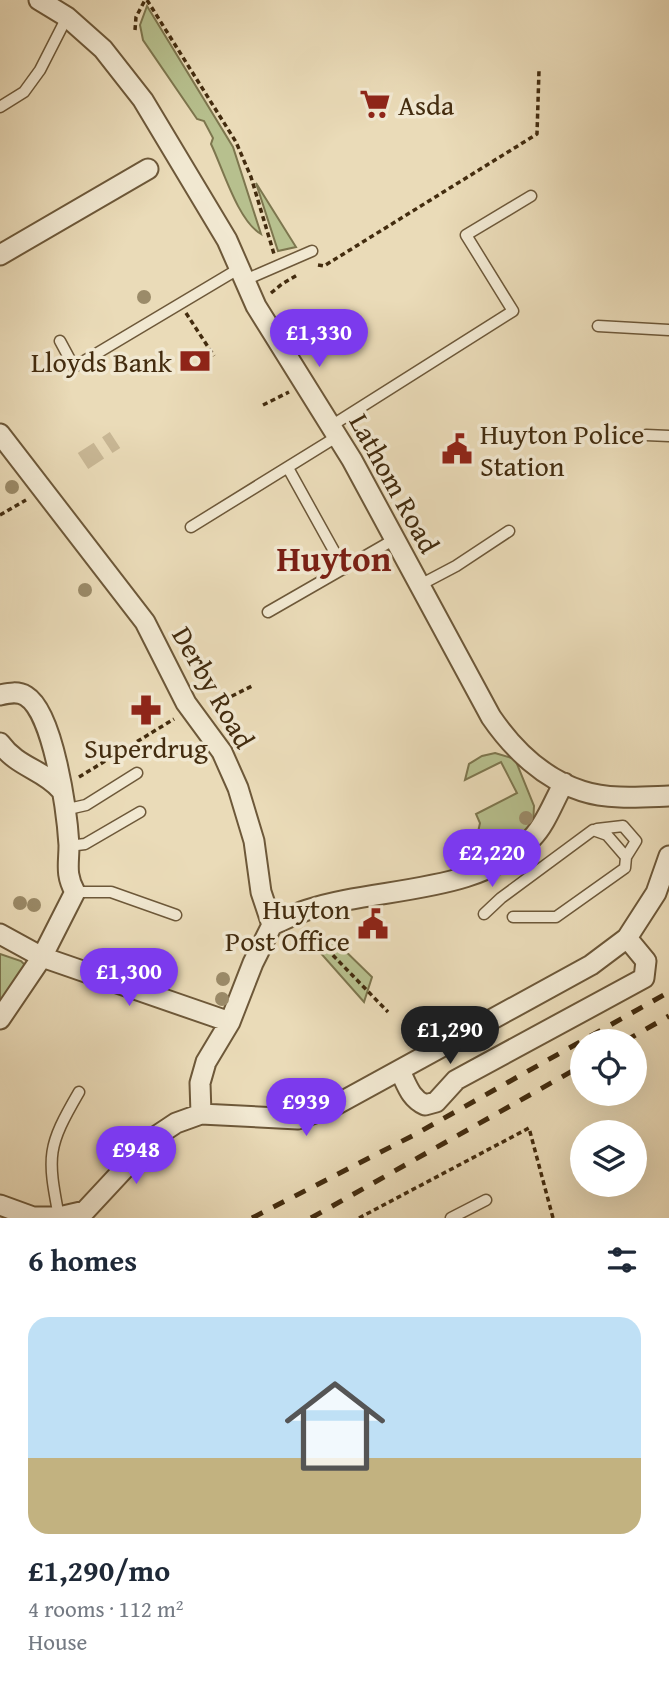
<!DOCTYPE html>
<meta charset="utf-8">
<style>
:root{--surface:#fff;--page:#f6f6f7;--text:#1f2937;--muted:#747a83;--accent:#7c3aed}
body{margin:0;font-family:"Gentium Book Plus",serif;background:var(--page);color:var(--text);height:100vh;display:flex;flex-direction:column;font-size:26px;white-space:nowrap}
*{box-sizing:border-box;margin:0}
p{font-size:23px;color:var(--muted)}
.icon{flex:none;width:38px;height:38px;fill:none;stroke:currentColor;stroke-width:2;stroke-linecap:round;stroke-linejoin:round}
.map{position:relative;height:1218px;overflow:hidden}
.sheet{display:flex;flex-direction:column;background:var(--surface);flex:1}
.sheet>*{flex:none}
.buttons{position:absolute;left:570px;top:1029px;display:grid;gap:14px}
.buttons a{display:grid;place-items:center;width:77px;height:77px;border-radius:50%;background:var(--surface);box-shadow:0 7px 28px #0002;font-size:35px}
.price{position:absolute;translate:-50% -60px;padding:0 16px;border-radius:24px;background:var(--accent);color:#fff;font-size:23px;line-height:46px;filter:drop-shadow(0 2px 4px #0008)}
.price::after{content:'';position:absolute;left:50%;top:42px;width:21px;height:16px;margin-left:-10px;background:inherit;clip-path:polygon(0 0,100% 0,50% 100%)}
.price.current{background:#222;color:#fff}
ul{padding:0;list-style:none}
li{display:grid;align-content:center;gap:14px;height:371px;padding:0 28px}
li span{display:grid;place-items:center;height:217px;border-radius:21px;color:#555}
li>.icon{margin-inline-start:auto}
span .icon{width:126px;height:126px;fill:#fffc;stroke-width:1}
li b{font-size:30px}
h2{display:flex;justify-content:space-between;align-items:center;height:84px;padding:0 28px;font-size:30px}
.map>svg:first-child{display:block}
.green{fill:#b7c08e;stroke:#7d764e;stroke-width:2}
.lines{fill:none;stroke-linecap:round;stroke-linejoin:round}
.street-tunnel{stroke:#c9b896;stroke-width:19;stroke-dasharray:19 10;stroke-linecap:butt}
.lane-casing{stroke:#6d5839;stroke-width:13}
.street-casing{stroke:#6d5839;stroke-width:23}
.path{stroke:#432c0f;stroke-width:3.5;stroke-dasharray:5 3.5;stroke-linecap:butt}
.lane{stroke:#f1e8d1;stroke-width:10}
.street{stroke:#f1e8d1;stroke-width:19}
.rail{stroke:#432c0f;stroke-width:5;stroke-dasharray:12 12;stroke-linecap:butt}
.tree{fill:#9b8b69}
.labels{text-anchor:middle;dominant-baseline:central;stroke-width:7;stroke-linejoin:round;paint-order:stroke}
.poi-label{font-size:28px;fill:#432c0f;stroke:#f1e8d1;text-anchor:start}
.street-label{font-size:28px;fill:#432c0f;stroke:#f1e8d1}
.district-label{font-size:35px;font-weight:bold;fill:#7a1f14;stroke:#f1e8d1}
</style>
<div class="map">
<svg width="669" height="1218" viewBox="0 0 669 1218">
<rect width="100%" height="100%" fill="#eadbb8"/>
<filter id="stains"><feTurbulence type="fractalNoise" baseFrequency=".00286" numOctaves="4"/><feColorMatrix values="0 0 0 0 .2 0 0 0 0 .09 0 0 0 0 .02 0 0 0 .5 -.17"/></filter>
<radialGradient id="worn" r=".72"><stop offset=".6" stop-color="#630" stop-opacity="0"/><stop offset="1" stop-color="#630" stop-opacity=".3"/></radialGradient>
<path class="green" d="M147 6 233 147 261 234C238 221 223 169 211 144L213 138 204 121 197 119 143 40 140 25Z
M256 183 296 247 278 251Z
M495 753 515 759 534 806 533 826 507 850 487 846 478 832 480 823 476 814 517 793 501 762 465 780 469 764 482 756Z
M333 939 372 977 364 1002 317 949 321 943Z
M0 954 21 961 28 968 0 1004Z"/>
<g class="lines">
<path class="street-tunnel" d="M83 461 115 440"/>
<g class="lane-casing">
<path id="lane" d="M0 107 24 92 40 70 67 17
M245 280 312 251
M598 326 669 330
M60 341 74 367 240 268
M331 426 513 311 466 235 531 196
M646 435 669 436
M288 468 344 569
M191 527 338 436
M420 585 456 566 509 531
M268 612 395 539
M64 810 86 805 137 773
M597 829 623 826 636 841 626 857
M69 846 85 844 140 812
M75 892H111L176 915
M484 914 501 898 593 830 607 835 626 857 625 868 556 917H513
M59 1217C47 1155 47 1147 79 1092
M451 1218 486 1200"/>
</g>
<g class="street-casing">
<path id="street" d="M39 0 67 17 103 49 143 100 227 240 256 306 352 460 491 717C513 749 544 779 582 791 609 800 642 797 669 796
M0 255 148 169
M0 434 145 622 186 703 222 752 238 788 254 841 261 892 272 925C284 920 295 914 307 910 378 886 477 896 532 838 546 824 554 800 564 783
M0 695C9 693 18 691 26 696 54 713 67 813 69 845 69 864 65 874 75 892L42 957 0 1019
M0 743C18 768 43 769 61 790
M0 934 42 957 230 1022
M400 1071C407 1085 410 1098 425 1105L436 1102 456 1080 644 978 646 961 627 938
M201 1114 200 1083 206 1062 230 1022 253 963 272 925
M0 1205 33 1217H59L85 1211 152 1139 176 1123 201 1114 298 1119 332 1107 591 965 627 938 656 893 669 856"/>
</g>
<path class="path" d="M147 0 236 142 251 177 274 254
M135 30 136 17 145 0
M318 265 324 266 537 134 539 70
M271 293 282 284 299 274
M186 313 214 356
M263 405 289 392
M0 515 26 500
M224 700 252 686
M79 777 174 719
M321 943 388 1012
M359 1218 529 1128 553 1218"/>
<use href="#lane" class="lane"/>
<use href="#street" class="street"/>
<path class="rail" d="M625 1041 669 1016
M252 1218 414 1135 669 992
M311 1218 583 1065"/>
</g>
<g class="tree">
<circle cx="144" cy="297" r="7"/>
<circle cx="12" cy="487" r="7"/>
<circle cx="85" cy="590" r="7"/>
<circle cx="526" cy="818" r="7"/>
<circle cx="20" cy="903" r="7"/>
<circle cx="34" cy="905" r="7"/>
<circle cx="223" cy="979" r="7"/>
<circle cx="222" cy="999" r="7"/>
</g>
<defs>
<g id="supermarket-bare" transform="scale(2.415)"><path d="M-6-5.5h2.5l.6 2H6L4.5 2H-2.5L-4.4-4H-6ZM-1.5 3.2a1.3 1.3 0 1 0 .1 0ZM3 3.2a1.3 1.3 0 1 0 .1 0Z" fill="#8f2418" stroke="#f1e8d1" stroke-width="2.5" paint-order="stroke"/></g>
<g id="bank-bare" transform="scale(2.415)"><path d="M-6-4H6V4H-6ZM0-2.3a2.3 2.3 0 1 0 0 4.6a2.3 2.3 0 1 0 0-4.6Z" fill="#8f2418" stroke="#f1e8d1" stroke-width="2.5" paint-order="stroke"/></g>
<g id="civic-bare" transform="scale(2.415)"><path d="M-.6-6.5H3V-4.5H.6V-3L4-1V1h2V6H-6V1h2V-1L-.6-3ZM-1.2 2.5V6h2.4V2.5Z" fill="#8f2418" stroke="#f1e8d1" stroke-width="2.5" paint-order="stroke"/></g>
<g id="pharmacy-bare" transform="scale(2.415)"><path d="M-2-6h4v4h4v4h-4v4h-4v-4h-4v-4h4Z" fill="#8f2418" stroke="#f1e8d1" stroke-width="2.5" paint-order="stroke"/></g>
</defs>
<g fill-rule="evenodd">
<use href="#supermarket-bare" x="375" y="104"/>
<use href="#bank-bare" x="195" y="361"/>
<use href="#civic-bare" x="457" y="449"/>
<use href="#pharmacy-bare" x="146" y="710"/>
<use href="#civic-bare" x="373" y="924"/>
</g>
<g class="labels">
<g class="poi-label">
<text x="398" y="104">Asda</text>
<text x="172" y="361" text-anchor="end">Lloyds Bank</text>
<text x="480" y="433">Huyton Police<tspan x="480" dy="32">Station</tspan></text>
<text x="146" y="747" text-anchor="middle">Superdrug</text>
<text x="350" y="908" text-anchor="end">Huyton<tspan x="350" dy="32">Post Office</tspan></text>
</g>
<g class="street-label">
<text transform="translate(395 483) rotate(61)">Lathom Road</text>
<text transform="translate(214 687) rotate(60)">Derby Road</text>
</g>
<g class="district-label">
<text x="334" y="558">Huyton</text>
</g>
</g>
<rect width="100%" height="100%" filter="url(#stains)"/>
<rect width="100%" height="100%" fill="url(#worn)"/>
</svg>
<div class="buttons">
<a><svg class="icon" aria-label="locate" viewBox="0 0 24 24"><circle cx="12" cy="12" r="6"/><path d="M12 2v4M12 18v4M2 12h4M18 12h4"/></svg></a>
<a><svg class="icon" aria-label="layers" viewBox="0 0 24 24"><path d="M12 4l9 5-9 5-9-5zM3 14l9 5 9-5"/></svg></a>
</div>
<b class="price" style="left:319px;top:369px">£1,330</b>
<b class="price" style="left:492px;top:889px">£2,220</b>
<b class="price" style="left:129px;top:1008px">£1,300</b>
<b class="price current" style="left:450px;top:1066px">£1,290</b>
<b class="price" style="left:306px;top:1138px">£939</b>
<b class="price" style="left:136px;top:1186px">£948</b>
</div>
<section class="sheet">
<h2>6 homes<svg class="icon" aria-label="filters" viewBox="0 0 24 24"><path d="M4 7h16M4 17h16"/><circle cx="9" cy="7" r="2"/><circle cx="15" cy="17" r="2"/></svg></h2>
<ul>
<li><span style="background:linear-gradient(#bfe0f5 65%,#c2b280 0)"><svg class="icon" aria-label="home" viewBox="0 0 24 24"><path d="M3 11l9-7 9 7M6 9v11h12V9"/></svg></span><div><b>£1,290/mo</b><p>4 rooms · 112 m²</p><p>House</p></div></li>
</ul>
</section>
